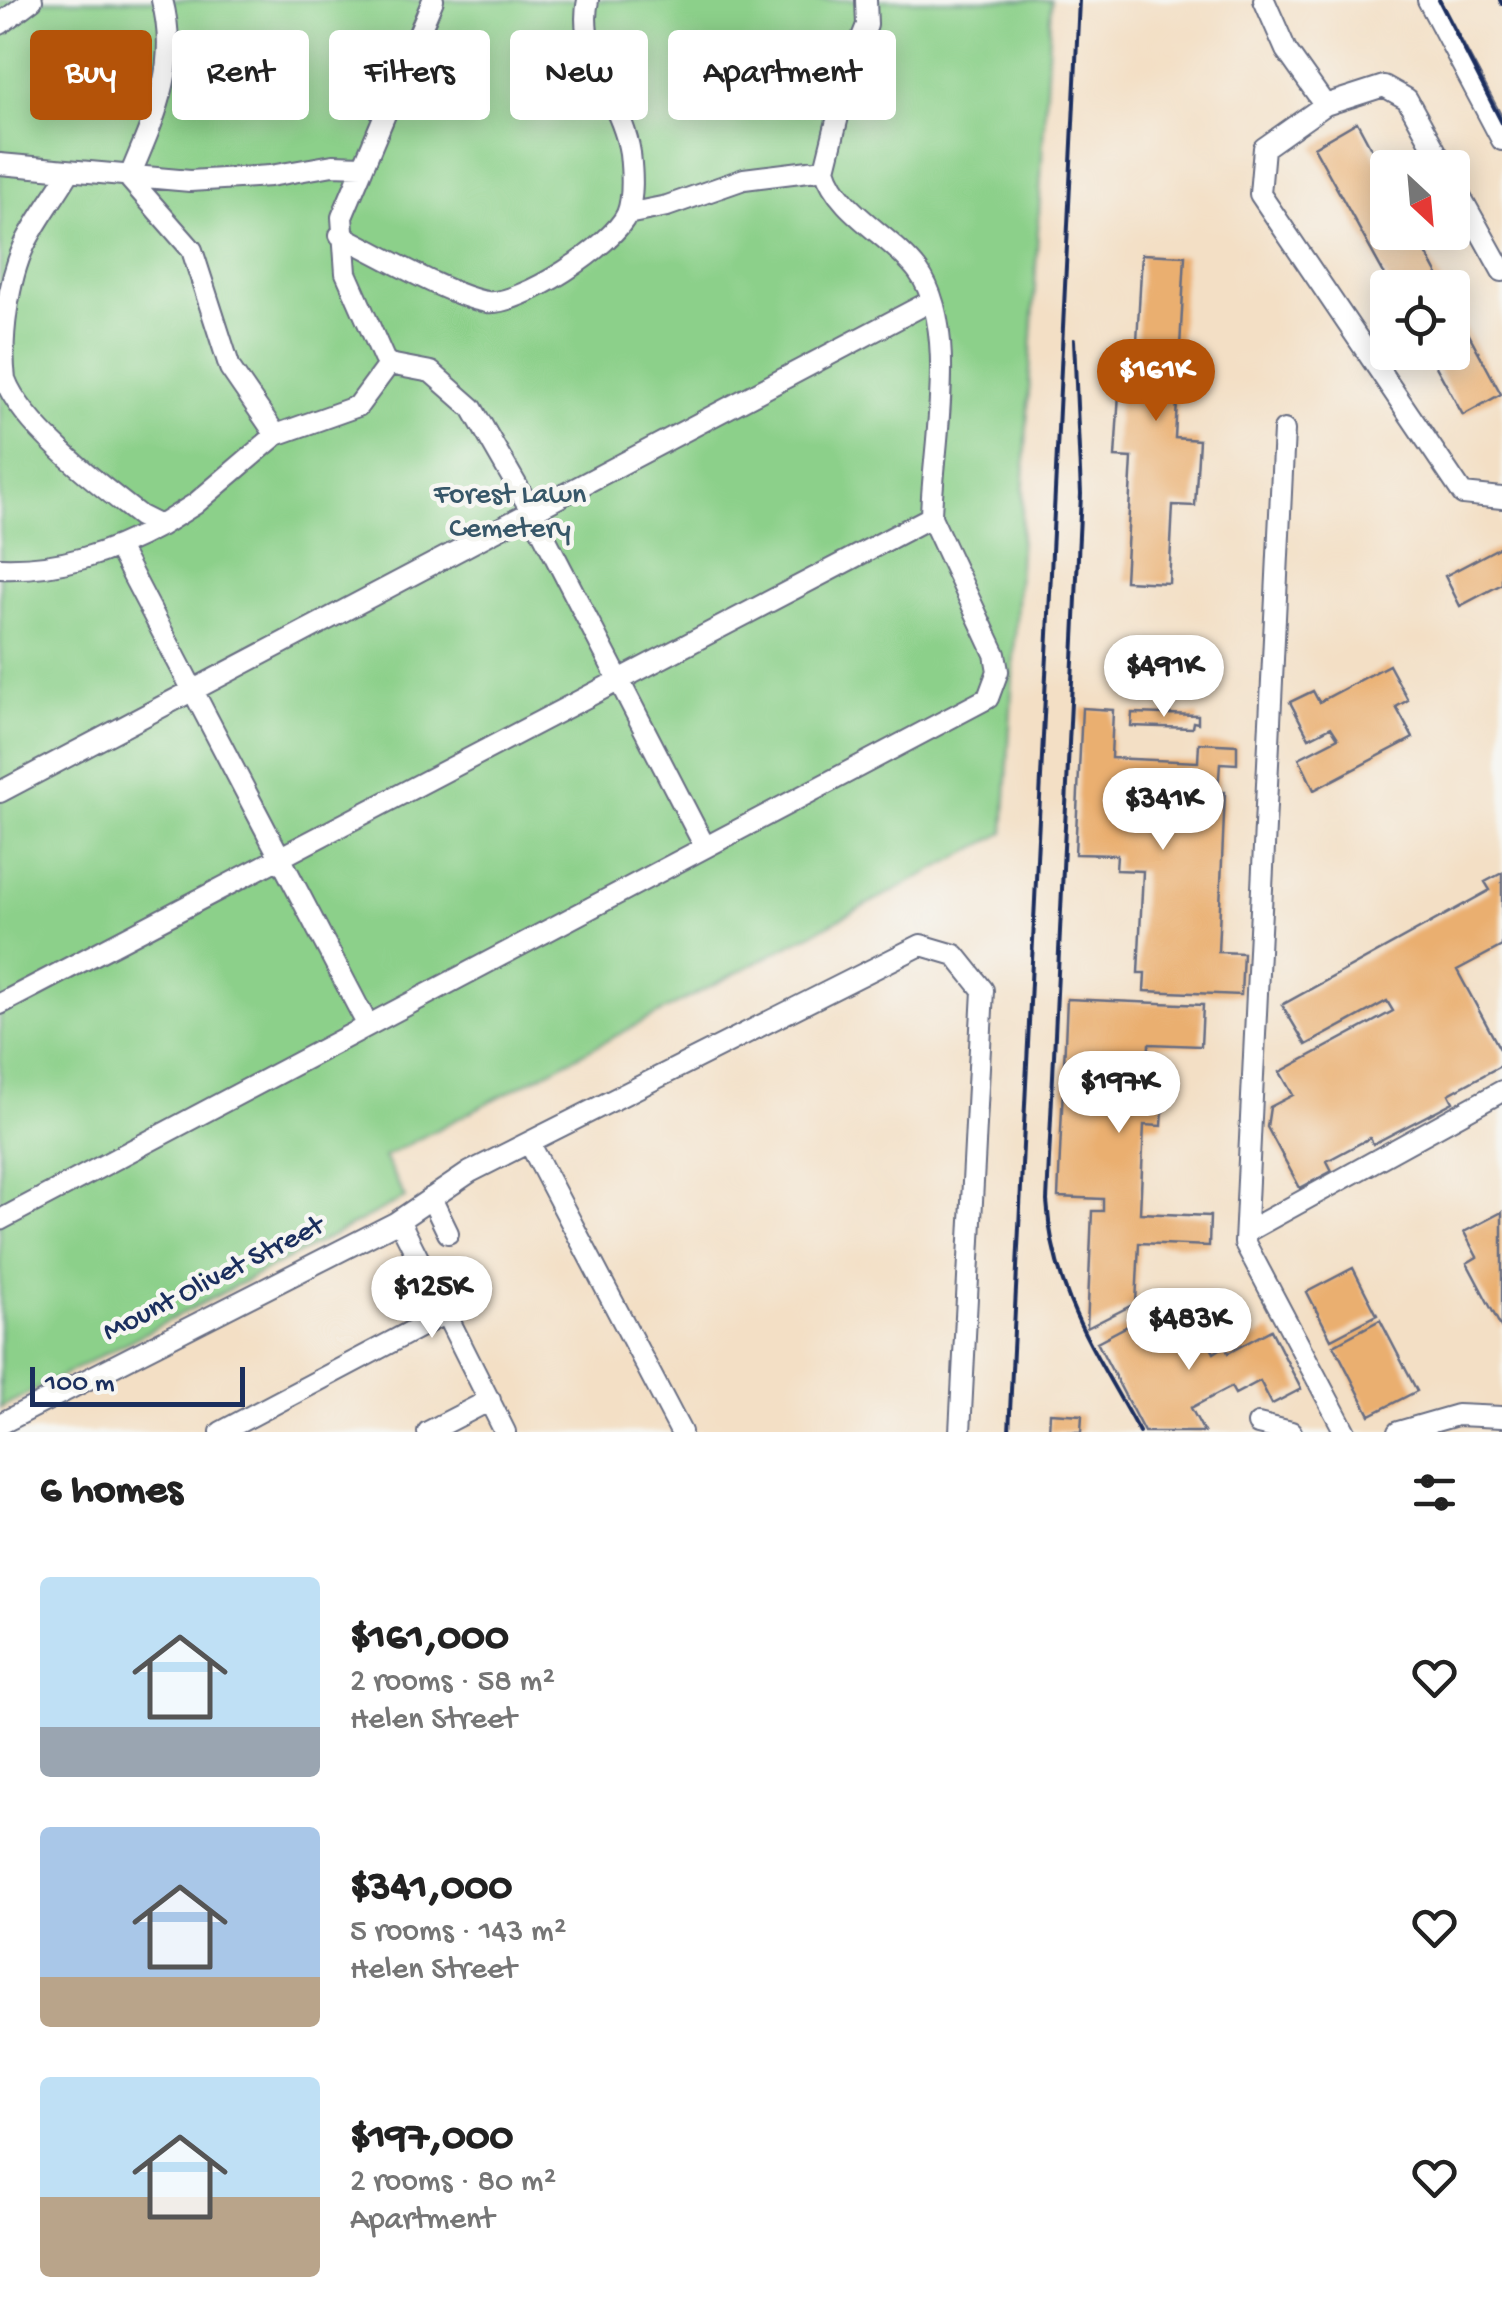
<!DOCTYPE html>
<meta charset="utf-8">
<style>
:root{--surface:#fff;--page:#f2f2f2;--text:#222;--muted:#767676;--accent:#b45309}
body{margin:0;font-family:"Gochi Hand",sans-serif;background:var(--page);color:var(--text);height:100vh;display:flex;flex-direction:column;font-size:38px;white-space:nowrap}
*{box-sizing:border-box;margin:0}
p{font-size:32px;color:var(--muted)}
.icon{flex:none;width:55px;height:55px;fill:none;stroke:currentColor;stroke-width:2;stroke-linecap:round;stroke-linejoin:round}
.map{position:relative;height:1432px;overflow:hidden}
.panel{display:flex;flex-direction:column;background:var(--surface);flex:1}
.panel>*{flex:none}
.top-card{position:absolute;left:30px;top:30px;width:1000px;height:90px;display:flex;gap:20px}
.needle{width:65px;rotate:154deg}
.fabs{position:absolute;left:1370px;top:150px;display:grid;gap:20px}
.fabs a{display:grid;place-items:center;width:100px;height:100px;border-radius:10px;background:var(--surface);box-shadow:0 5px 25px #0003;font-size:50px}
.scale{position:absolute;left:30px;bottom:25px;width:215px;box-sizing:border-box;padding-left:10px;border:5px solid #1b2f5e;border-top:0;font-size:28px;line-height:35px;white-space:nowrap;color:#1b2f5e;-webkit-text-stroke:8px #f6f6f2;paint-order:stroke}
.price{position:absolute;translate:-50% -85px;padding:0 22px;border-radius:35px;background:#fff;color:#222;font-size:32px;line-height:65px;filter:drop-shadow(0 2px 5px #0008)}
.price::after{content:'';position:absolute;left:50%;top:60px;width:30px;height:22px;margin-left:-15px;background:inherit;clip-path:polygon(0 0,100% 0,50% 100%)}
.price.selected{background:var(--accent);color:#fff}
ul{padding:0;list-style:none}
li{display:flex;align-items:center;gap:30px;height:250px;padding:0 40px}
li span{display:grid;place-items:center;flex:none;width:280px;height:200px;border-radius:10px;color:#555}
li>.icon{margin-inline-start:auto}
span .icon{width:120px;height:120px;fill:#fffc;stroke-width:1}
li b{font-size:42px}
h2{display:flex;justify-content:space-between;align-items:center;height:120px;padding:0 40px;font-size:42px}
.chip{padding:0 35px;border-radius:10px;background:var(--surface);box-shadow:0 5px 25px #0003;font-size:35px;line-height:90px}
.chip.selected{background:var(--accent);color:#fff}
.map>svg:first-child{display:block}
.green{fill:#8cd08a;stroke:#548074;stroke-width:2.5}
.building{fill:#eaaf70}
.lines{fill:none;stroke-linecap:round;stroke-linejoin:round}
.minor-casing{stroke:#676d82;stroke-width:24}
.minor{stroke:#fff;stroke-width:20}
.rail{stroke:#1b2f5e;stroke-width:4}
.labels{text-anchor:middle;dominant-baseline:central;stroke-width:9;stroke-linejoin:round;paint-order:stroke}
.park-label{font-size:30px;fill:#375769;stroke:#f6f6f2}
.street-label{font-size:30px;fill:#1b2f5e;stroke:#f6f6f2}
</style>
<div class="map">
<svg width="1502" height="1432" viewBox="0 0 1502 1432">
<rect width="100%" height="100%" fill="#f6f6f2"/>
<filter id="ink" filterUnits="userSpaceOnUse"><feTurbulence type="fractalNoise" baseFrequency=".01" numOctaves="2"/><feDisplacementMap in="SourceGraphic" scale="20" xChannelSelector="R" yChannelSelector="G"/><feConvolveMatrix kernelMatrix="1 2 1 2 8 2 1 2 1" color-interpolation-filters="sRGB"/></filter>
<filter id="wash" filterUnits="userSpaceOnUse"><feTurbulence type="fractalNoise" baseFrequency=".0048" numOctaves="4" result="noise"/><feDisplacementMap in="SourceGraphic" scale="40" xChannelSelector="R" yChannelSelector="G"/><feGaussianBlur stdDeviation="2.25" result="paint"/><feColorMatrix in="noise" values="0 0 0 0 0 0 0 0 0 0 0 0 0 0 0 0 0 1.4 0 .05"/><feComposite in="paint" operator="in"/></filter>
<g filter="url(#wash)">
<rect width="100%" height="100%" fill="#f3dfc5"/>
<path class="green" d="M0 0H1051L1004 833 384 1157 405 1198 0 1408Z"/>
<g id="blocks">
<path class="building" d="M1357 122 1388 180V232H1415L1445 288H1392L1314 147Z
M1142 254 1185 256 1175 438 1199 440 1195 506 1173 505 1169 583 1125 581 1132 458 1115 457 1119 393 1134 394Z
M1452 303 1501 394 1463 415 1428 352H1452Z
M1502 546V584L1460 606 1445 576Z
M1389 665 1408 700 1396 707 1413 738 1314 790 1299 758 1338 738 1331 727 1309 738 1290 702 1313 691 1319 702Z
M1082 708 1113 710 1111 758 1198 762 1199 743 1237 745V764L1220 763 1218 792H1225L1218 952 1243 953 1241 995 1144 991 1145 973H1138L1143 871 1116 870 1117 855 1075 854Z
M1132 713 1198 715V723L1193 722 1192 728 1131 726Z
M1502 873V946L1457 970 1502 1053V1065L1449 1094 1453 1102 1373 1144 1370 1138 1327 1161 1332 1171 1300 1188 1267 1127 1270 1107 1293 1095 1280 1072 1393 1011 1387 1001 1306 1045 1282 1005 1490 890 1485 882Z
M1067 999 1203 1005 1201 1046 1149 1044 1147 1085 1164 1086 1162 1126 1144 1125 1140 1213 1210 1216 1209 1246 1139 1243 1136 1303 1087 1328 1092 1211H1103V1199L1058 1197Z
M1502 1212V1329L1467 1263 1477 1257 1464 1232Z
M1353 1268 1377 1315 1331 1339 1307 1292Z
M1154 1312 1172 1346 1202 1331 1214 1353 1225 1346 1228 1353 1271 1330 1301 1389 1272 1404 1260 1381 1235 1394 1231 1387 1191 1408 1204 1432H1144L1097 1342Z
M1380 1320 1417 1391 1370 1415 1334 1345Z
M1050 1413 1082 1415 1081 1432H1049Z"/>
</g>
</g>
<g filter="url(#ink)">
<use href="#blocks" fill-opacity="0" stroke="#676d82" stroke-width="2.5"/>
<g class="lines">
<g class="minor-casing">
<path id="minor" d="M433 0 342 217 346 273 384 359 389 364 431 372 472 408 532 512 705 847
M1264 0 1286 50 1325 105
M1428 0 1502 140
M0 24 32 0
M0 164 190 181 270 176 333 165 362 166
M1445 168 1407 99 1384 86 1325 105 1264 148 1260 194 1463 494 1502 498
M70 171C56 195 37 219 25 244 8 280 0 340 5 379 22 426 101 486 140 516L160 526 195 504 276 435 358 406 389 364
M129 178 192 250 230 368 276 435
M129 178C154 118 180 66 162 0
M1452 181 1502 271
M627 214 667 206 744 179 825 169
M340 235C378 253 449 296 487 302 521 306 613 245 627 214 634 197 632 172 630 153 622 101 576 55 588 0
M1284 430 1245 1243 1345 1432
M119 549 367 1024
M0 568C60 570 108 554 160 526
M0 792 931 301
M0 1004 931 517C932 450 960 328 918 271 892 236 837 212 825 169L850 68 867 25 866 0
M530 1144 681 1432
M431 1198 448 1233
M0 1220 988 698 998 671 995 654 931 517
M395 1223 470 1172 921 945 955 955 983 990 960 1432
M1246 1232 1502 1091
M0 1424 395 1223 403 1228 505 1432
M1258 1424 1291 1432
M221 1432 446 1313
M428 1432 490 1400
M1398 1432 1457 1415 1502 1417"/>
</g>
<use href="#minor" class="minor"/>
<path class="rail" d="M1439 0 1502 123
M1500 0 1502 4
M1074 340 1081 494 1047 1201C1053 1295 1096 1352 1139 1432
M1009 1432 1079 0"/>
</g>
</g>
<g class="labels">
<g class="park-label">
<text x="510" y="496">Forest Lawn<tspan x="510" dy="34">Cemetery</tspan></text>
</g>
<g class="street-label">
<text transform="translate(214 1280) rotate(-27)">Mount Olivet Street</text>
</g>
</g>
</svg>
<div class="fabs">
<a><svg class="needle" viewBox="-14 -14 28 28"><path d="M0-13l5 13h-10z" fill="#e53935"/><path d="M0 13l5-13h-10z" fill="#767676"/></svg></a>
<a><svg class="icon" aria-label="locate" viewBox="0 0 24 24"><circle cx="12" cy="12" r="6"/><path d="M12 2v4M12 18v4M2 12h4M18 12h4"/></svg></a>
</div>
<div class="scale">100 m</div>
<b class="price selected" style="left:1156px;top:424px">$161K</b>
<b class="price" style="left:1164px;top:720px">$491K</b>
<b class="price" style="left:1163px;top:853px">$341K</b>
<b class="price" style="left:1119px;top:1136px">$197K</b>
<b class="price" style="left:432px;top:1341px">$125K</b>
<b class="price" style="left:1189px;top:1373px">$483K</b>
<div class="top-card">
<a class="chip selected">Buy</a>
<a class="chip">Rent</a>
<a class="chip">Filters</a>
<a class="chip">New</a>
<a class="chip">Apartment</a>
</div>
</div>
<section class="panel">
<h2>6 homes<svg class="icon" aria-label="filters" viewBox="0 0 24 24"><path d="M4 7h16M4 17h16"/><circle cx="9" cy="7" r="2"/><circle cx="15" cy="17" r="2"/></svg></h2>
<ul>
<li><span style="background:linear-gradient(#bfe0f5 75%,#9aa5b1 0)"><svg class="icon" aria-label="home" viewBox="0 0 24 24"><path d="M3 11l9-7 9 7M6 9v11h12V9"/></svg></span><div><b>$161,000</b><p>2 rooms · 58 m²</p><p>Helen Street</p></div><svg class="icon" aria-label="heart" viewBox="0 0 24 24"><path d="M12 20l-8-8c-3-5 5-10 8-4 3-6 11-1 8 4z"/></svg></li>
<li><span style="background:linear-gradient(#a9c7e8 75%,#b9a48a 0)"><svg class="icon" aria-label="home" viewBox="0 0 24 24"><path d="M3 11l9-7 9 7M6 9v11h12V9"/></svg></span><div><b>$341,000</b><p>5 rooms · 143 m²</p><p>Helen Street</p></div><svg class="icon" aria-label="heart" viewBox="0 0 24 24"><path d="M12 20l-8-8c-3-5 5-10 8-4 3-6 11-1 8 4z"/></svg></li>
<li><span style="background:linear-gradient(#bfe0f5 60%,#b9a48a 0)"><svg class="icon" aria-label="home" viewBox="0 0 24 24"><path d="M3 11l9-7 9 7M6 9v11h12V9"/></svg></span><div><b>$197,000</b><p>2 rooms · 80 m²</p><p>Apartment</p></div><svg class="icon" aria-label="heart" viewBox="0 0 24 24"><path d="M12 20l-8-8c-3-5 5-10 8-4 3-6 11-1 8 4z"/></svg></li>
</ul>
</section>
